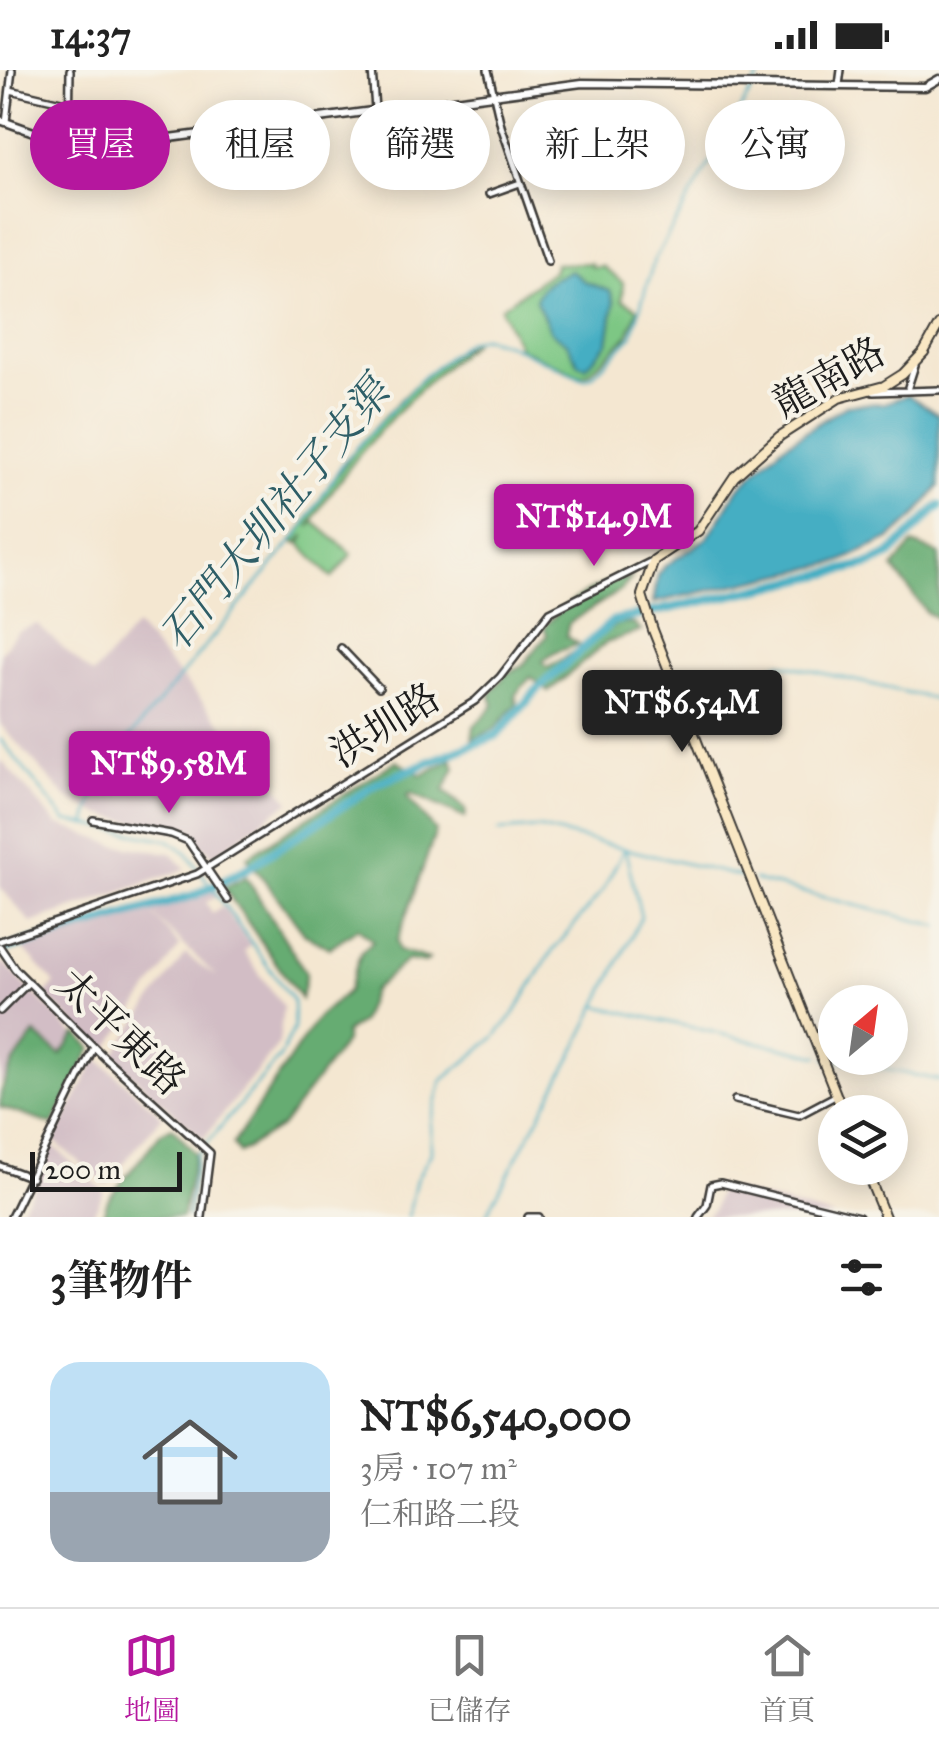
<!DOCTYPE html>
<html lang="zh-TW">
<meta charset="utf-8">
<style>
:root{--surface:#fff;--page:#f2f2f2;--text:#222;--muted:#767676;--line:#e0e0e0;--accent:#b5179e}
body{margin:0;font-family:"IM FELL Great Primer","Noto Serif TC",serif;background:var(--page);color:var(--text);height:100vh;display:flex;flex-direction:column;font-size:38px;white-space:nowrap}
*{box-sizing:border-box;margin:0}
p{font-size:32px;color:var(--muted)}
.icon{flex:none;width:55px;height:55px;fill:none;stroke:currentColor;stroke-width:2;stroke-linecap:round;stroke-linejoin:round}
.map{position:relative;height:1147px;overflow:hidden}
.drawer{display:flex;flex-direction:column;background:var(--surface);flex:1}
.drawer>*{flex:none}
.hud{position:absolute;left:30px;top:30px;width:880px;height:90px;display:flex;gap:20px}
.needle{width:65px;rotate:29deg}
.controls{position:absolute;left:818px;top:915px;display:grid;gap:20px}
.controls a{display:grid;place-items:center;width:90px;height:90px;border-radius:50%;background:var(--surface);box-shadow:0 5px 25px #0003;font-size:50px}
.scale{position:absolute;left:30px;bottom:25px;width:152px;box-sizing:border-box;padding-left:10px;border:5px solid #1c1c1c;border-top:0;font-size:28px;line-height:35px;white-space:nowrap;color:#1c1c1c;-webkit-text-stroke:8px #f7f3e8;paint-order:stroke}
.price{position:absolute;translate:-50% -85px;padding:0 22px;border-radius:10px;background:var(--accent);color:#fff;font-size:32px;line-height:65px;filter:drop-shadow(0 2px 5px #0008)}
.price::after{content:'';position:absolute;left:50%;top:60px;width:30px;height:22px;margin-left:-15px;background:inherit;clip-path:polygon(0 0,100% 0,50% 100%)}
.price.on{background:#222;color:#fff}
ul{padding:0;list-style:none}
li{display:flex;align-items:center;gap:30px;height:250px;padding:0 50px}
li+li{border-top:2px solid var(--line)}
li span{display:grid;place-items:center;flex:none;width:280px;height:200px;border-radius:30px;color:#555}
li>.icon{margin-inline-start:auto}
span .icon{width:120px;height:120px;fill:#fffc;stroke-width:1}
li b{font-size:42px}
h2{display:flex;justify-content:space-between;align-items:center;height:120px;padding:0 50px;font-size:42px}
.pill{padding:0 35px;border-radius:45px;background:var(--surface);box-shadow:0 5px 25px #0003;font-size:35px;line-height:90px}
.pill.on{background:var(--accent);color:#fff}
.status{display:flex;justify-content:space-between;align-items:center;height:70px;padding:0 50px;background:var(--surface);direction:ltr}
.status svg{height:28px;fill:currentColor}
.dock{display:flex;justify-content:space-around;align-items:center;height:140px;border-top:2px solid var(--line);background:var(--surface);font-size:28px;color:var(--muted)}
.dock a{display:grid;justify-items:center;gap:5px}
.dock .on{color:var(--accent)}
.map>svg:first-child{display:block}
.industrial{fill:#d2bdc5}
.green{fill:#7dc784;stroke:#4c7250;stroke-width:2.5}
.forest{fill:#66ac72;stroke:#416447;stroke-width:2.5}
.water{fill:#44aec3;stroke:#306570;stroke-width:2.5}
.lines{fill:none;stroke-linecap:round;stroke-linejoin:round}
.stream{stroke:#44aec3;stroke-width:2.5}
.river{stroke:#44aec3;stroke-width:9}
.minor-casing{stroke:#3c3a37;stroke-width:10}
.tertiary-casing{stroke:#3c3a37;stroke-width:11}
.secondary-casing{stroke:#3c3a37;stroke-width:12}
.minor{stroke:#fff;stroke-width:5}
.tertiary{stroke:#fff;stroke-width:6}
.secondary{stroke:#f9e7c3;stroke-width:8}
.labels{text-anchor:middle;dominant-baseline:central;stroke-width:8;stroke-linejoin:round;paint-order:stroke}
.street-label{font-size:40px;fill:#1c1c1c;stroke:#f7f3e8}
.water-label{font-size:42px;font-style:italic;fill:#2e5e67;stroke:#f7f3e8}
</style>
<div class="status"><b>14:37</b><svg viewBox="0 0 49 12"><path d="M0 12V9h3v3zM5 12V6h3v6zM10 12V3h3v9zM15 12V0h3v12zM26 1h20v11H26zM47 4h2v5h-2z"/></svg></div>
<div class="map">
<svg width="939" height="1147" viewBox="0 0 939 1147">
<rect width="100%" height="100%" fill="#f7f3e8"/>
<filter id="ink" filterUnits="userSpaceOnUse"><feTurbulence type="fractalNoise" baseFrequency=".01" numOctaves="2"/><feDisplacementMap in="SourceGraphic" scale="20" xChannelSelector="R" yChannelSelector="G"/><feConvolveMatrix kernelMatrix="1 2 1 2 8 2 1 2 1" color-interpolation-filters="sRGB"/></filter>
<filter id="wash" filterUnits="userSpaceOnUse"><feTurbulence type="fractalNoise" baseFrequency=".0048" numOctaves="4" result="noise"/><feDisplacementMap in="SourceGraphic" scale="40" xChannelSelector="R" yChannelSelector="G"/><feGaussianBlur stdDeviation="2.25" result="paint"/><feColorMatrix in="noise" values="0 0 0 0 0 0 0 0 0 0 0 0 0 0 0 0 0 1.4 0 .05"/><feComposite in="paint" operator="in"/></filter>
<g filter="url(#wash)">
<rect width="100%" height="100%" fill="#f4e7d1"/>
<path class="industrial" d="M37 554 93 605 136 556 290 731 214 786 188 764 98 744 66 727 0 654V584L16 562Z
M0 689 57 754 115 775 171 783 186 799 31 853 0 817Z
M211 819 216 827 206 832 212 843 222 836 250 875 244 882 283 936 279 974 203 1069 112 987 185 884 217 907 151 843 180 876 104 984 45 924 55 914 20 875 149 841Z
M1 890 75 965 61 985 34 964 0 1015Z
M97 988 162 1046 106 1115 54 1071Z
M50 1073 104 1121 92 1147H16L35 1116Z
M719 1119H730L835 1147H706L714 1138Z"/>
<path class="green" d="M591 193V197L602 196 623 213 622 230 638 239 628 266 588 304 581 306 519 278 501 238 554 200 555 194Z
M474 272C411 323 351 385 309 457L314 452 352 484 332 508 300 474 305 465 297 474 293 471C310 449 322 423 340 400 367 363 432 290 474 272Z"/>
<path class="forest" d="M913 474 939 484V549L927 543 893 498Z
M632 508 621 520 569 553 566 566 579 574 556 582 542 592 548 598 619 553 634 554 641 561 607 572 548 622 531 607 515 625 517 634 494 659 472 670 474 656 494 635 490 624 506 604 523 595 547 565 544 558C562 534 600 509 632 508Z
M452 689 455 698 444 720 466 740 465 748 410 723 407 726 436 761 397 871 399 880 429 889 425 893 407 890 373 920 361 952 345 963V972L282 1056 239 1083 233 1074 318 947 348 921 361 882 373 871 358 858 329 878 305 864 247 787 396 691 422 705Z
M246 807 306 903 301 929 224 818Z
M77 963 92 978 53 1055 0 1037C0 1006 17 988 35 964L61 985Z
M172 1057 195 1083 182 1147H102L108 1129 161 1063Z"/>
<path class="water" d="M571 201 585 212 610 221 614 233 608 273 586 297 579 294 567 273 551 262 536 231C538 213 556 207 571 201Z
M908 325 939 345V416L915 447 890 469 840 492 653 533 658 505 665 496 708 467 738 419 780 378 846 335 884 333Z"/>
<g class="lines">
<path class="stream" d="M689 640 779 593 939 630
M0 669 66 751 169 770 187 783 293 931 294 958 280 987 197 1085 187 1147
M86 755 101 702 300 462 344 391 423 307 466 272 483 267 508 274 584 309 592 306 632 266 654 190 763 0
M499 761 538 758 746 808
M754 810 939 856
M597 936 819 986
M826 988 939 1010
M408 1147 416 1110 431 1083V1053L442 1011 495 967 514 944 551 883 603 820 624 779
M485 1147 571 988 641 847 625 779"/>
<path class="river" d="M0 881 195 825 246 799 378 713 497 665 539 618 613 551 870 494 890 485 939 436"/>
</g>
</g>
<g filter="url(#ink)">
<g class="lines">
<g class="minor-casing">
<path id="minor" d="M372 0 375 39
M488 0 501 56 548 191
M839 15 841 0
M10 20 70 34
M6 52 12 0
M69 71 70 0
M489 124 520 113
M908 317 915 295
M873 322 939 320
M341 578 379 618
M93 750 171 764 188 771 228 830
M0 871 197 804 475 631 500 607 550 542 652 491
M0 877 15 899 105 988 210 1083 202 1147
M0 941 29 912
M735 1030 799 1045 835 1026
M0 1096 32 1108
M11 1147 94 977
M528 1147H539
M698 1147 707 1135 711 1115 721 1113 859 1147"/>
</g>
<g class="tertiary-casing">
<path id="tertiary" d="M0 50 42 65 110 76 582 13 925 17 939 9"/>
</g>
<g class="secondary-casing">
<path id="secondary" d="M843 1042 653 560 642 525 654 490 698 461 734 407 780 366 839 328 884 316 903 304 924 282 939 255
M865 1098 885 1147"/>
</g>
<use href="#minor" class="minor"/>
<use href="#tertiary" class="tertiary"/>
<use href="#secondary" class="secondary"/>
</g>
</g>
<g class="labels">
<g class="street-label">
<text transform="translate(829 307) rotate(-29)">龍南路</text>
<text transform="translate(385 655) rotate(-32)">洪圳路</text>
<text transform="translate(121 962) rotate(44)">太平東路</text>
</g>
<g class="water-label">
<text transform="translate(275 444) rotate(-51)">石門大圳社子支渠</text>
</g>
</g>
</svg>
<div class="controls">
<a><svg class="needle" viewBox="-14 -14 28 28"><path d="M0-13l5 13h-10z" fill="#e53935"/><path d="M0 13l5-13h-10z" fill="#767676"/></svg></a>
<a><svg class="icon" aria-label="layers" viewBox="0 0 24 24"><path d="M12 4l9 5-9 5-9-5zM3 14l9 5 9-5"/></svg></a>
</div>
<div class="scale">200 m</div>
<b class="price" style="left:594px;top:499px">NT$14.9M</b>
<b class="price on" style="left:682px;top:685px">NT$6.54M</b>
<b class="price" style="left:169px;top:746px">NT$9.58M</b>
<div class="hud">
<a class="pill on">買屋</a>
<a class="pill">租屋</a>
<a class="pill">篩選</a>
<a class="pill">新上架</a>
<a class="pill">公寓</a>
</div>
</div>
<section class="drawer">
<h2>3筆物件<svg class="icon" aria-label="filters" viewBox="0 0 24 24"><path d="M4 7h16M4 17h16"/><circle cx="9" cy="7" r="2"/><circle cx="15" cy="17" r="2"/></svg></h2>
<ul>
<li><span style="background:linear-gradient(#bfe0f5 65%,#9aa5b1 0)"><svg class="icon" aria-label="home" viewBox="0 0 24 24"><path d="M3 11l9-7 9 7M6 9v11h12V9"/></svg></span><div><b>NT$6,540,000</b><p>3房 · 107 m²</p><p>仁和路二段</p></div></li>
</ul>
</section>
<nav class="dock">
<a class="on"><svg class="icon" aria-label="map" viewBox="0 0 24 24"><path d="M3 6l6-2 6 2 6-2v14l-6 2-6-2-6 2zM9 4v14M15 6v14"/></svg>地圖</a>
<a><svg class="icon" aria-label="saved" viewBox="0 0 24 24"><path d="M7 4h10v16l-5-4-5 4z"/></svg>已儲存</a>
<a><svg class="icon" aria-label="home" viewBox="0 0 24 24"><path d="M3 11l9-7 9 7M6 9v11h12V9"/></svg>首頁</a>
</nav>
